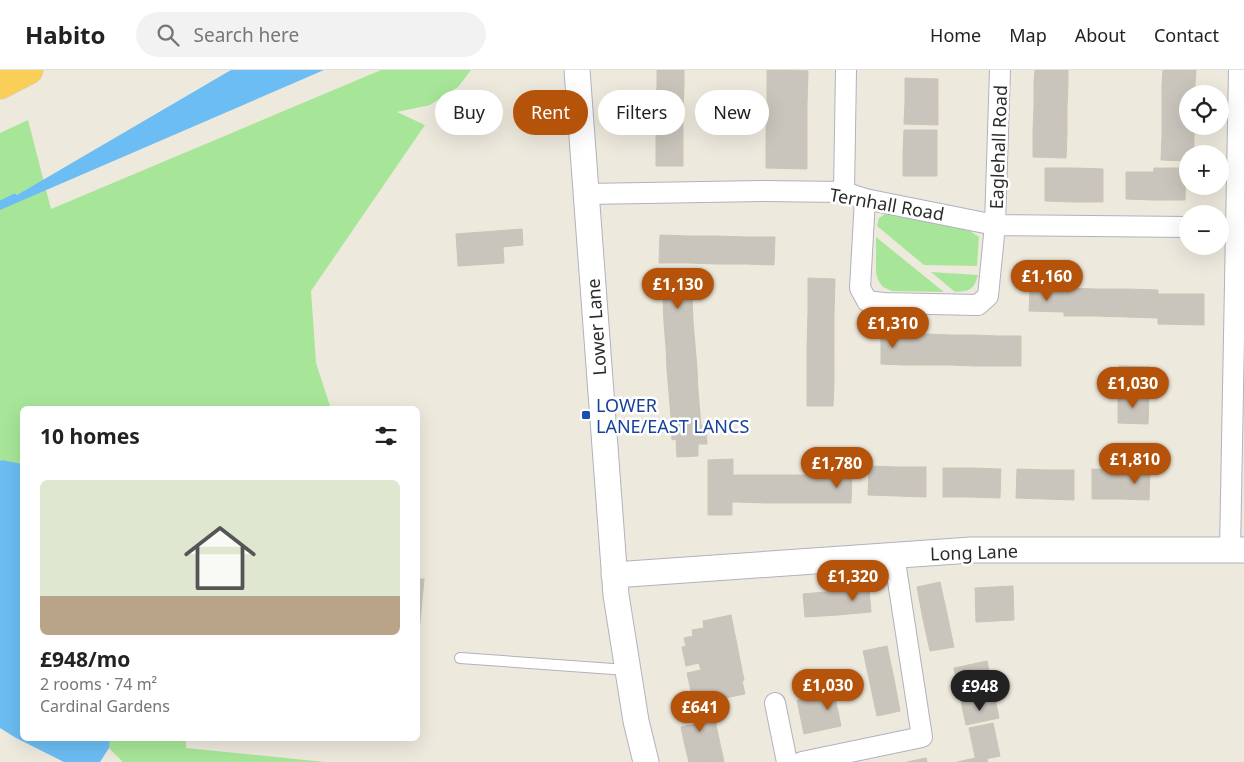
<!DOCTYPE html>
<meta charset="utf-8">
<style>
:root{--surface:#fff;--page:#f2f2f2;--text:#222;--muted:#767676;--line:#e0e0e0;--accent:#b45309}
body{margin:0;font-family:"Noto Sans",sans-serif;background:var(--page);color:var(--text);height:100vh;display:flex;flex-direction:column;font-size:19px;white-space:nowrap}
*{box-sizing:border-box;margin:0}
p{font-size:16px;color:var(--muted)}
.icon{flex:none;width:28px;height:28px;fill:none;stroke:currentColor;stroke-width:2;stroke-linecap:round;stroke-linejoin:round}
.map{position:relative;flex:1;overflow:hidden}
.details{position:absolute;left:20px;top:336px;width:400px;height:335px;display:flex;flex-direction:column;background:var(--surface);border-radius:8px;box-shadow:0 5px 20px #0002}
.details>*{flex:none}
.guide{position:absolute;left:435px;top:20px;width:475px;height:45px;display:flex;gap:10px}
.tools{position:absolute;left:1179px;top:15px;display:grid;gap:10px}
.tools a{display:grid;place-items:center;width:50px;height:50px;border-radius:50%;background:var(--surface);box-shadow:0 5px 20px #0002;font-size:25px}
.price{position:absolute;translate:-50% -42px;padding:0 11px;border-radius:18px;background:var(--accent);color:#fff;font-size:16px;line-height:32px;filter:drop-shadow(0 1px 2px #0008)}
.price::after{content:'';position:absolute;left:50%;top:30px;width:15px;height:11px;margin-left:-8px;background:inherit;clip-path:polygon(0 0,100% 0,50% 100%)}
.price.on{background:#222;color:#fff}
ul{padding:0;list-style:none}
li{display:grid;align-content:center;gap:10px;height:265px;padding:0 20px}
li span{display:grid;place-items:center;height:155px;border-radius:8px;color:#555}
li>.icon{margin-inline-start:auto}
span .icon{width:90px;height:90px;fill:#fffc;stroke-width:1}
li b{font-size:21px}
h2{display:flex;justify-content:space-between;align-items:center;height:60px;padding:0 20px;font-size:21px}
.chip{padding:0 18px;border-radius:22px;background:var(--surface);box-shadow:0 5px 20px #0002;font-size:18px;line-height:45px}
.chip.on{background:var(--accent);color:#fff}
header{display:flex;align-items:center;gap:30px;box-sizing:border-box;height:70px;padding:0 25px;background:var(--surface);border-bottom:1px solid var(--line)}
header strong{font-size:24px}
nav{display:flex;gap:28px;margin-inline-start:auto;font-size:18px}
.search{width:350px;height:45px;background:var(--page);display:flex;align-items:center;gap:12px;box-sizing:border-box;padding:0 18px;border-radius:28px;color:var(--muted);font-size:19px}
.map>svg:first-child{display:block}
.green{fill:#a7e698}
.water{fill:#6cbdf3}
.lines{fill:none;stroke-linecap:round;stroke-linejoin:round}
.stream{stroke:#6cbdf3;stroke-width:8}
.building{fill:#c9c5bc;stroke:#c9c5b6}
.service-casing{stroke:#b1b1bf;stroke-width:12}
.minor-casing{stroke:#b1b1bf;stroke-width:22}
.tertiary-casing{stroke:#b1b1bf;stroke-width:27}
.trunk-casing{stroke:#ccc;stroke-width:29}
.service{stroke:#fff;stroke-width:10}
.minor{stroke:#fff;stroke-width:20}
.tertiary{stroke:#fff;stroke-width:25}
.trunk{stroke:#facf58;stroke-width:28}
.transit-dot{fill:#1a4fb4;stroke:#fff;stroke-width:2}
.labels{text-anchor:middle;dominant-baseline:central;stroke-width:5;stroke-linejoin:round;paint-order:stroke}
.street-label{font-size:18px;fill:#2b2b2b;stroke:#fff}
.transit-label{font-size:18px;fill:#164399;stroke:#fff;text-anchor:start}
</style>
<header>
<strong>Habito</strong>
<div class="search"><svg class="icon" aria-label="search" viewBox="0 0 24 24"><circle cx="10" cy="10" r="6"/><path d="M15 15l6 6"/></svg>Search here</div>
<nav><a>Home</a><a>Map</a><a>About</a><a>Contact</a></nav>
</header>
<div class="map">
<svg width="1244" height="692" viewBox="0 0 1244 692">
<rect width="100%" height="100%" fill="#eee9dd"/>
<path class="green" d="M381 0H471L458 17 430 35 397 42 425 55 311 221 316 293 331 339H22V395L0 391V63L28 50 51 139Z
M887 143 900 145 970 161 979 167 977 196 924 195 877 156 879 148Z
M876 167 944 222 892 221 883 217 878 210 876 203Z
M931 202 978 205C974 220 970 221 955 222Z
M110 669H186V678L325 692H123L109 678Z"/>
<path class="water" d="M231 0H324L0 140V135Z
M2 390 22 394V669H110L109 678 100 692H64L16 668 0 658V391Z"/>
<g class="lines">
<path class="stream" d="M0 135 14 128"/>
</g>
<path class="building" d="M657 0H684V15H657Z
M767 0 808 1 807 34 767 33Z
M1035 0H1068V13L1034 12Z
M1163 0H1196L1195 16 1162 15Z
M905 8 938 9V32L905 31Z
M1034 12 1068 13 1067 37H1034Z
M657 15H684L683 42H656Z
M1162 15 1195 16V24H1188V41L1162 40Z
M905 31 938 32V55L904 54Z
M767 33 807 34V66L766 65Z
M1034 37H1067V63L1033 62Z
M1162 40 1188 41V56H1195L1194 66 1162 65Z
M656 42H683V69H656Z
M904 60H937V83H903Z
M1033 62 1067 63 1066 88 1033 87Z
M766 65 807 66V99L766 98Z
M1162 65 1194 66V84H1188V91L1161 90Z
M656 69H683V96H656Z
M903 83H937V106H903Z
M1045 98H1074L1073 132 1045 131Z
M1074 98 1103 99V132H1073Z
M1154 98H1186L1185 130H1153Z
M1126 102H1154L1153 130 1126 129Z
M522 159 523 175 503 177 504 193 458 196 456 164Z
M660 165 689 166 688 193H659Z
M689 166H717V194L688 193Z
M717 166 746 167V194H717Z
M746 167H775L774 195 746 194Z
M808 208 835 209 834 243H808Z
M1065 218 1096 219 1095 246H1064Z
M1096 219H1127V247L1095 246Z
M1127 219 1158 220V248L1127 247Z
M1030 222H1064V242L1029 241Z
M1158 224H1204V255L1158 254Z
M692 228 693 251 664 253 663 230Z
M808 243H834V278L807 277Z
M693 251 695 275 666 277 664 253Z
M881 264H905L904 295 881 294Z
M905 264H928V295H904Z
M928 264 951 265V295H928Z
M951 265H974V296L951 295Z
M974 265 998 266 997 296H974Z
M998 266H1021V296H997Z
M695 275 697 298 667 300 666 277Z
M807 277 834 278V312H807Z
M1119 296 1150 297 1149 326 1118 325Z
M697 298 698 321 669 323 667 300Z
M807 312H834L833 336H807Z
M698 321 700 344 671 347 669 323Z
M1118 325 1149 326 1148 354 1118 353Z
M700 344 701 356 706 355 707 374H698V386L677 387 676 369 672 370 671 347Z
M733 389V405H737V432H732V445H708V390Z
M869 396 897 397V426L868 425Z
M897 397H926V427L897 426Z
M943 398H972L971 427H943Z
M972 398 1001 399 1000 428 971 427Z
M1017 399 1045 400V429L1016 428Z
M1092 399 1121 400 1120 429H1092Z
M1045 400H1074V430L1045 429Z
M1121 400H1150L1149 430 1120 429Z
M737 405H766V433L737 432Z
M766 405H795V433H766Z
M795 405H823V433H795Z
M823 405H852L851 433H823Z
M418 509H424L419 562 418 561Z
M940 512 947 544 923 549 917 517Z
M1013 516 1014 550 995 551 994 517Z
M994 517 995 551 976 552 975 518Z
M869 519 871 542 838 545 836 521Z
M836 521 838 545 805 547 803 524Z
M947 544 954 577 930 581 923 549Z
M731 545 744 610 742 611 745 624 694 634 687 603 701 600 699 593 686 596 682 577 686 576 684 568 693 566 692 560 704 558 703 551Z
M887 576 894 609 870 613 863 581Z
M987 591 991 610 958 617 954 598Z
M894 609 900 641 877 646 870 613Z
M991 610 995 629 962 636 958 617Z
M834 623 841 656 822 660 816 626Z
M816 626 822 660 804 664 797 630Z
M995 629 999 648 966 655 962 636Z
M715 650 719 669 685 676 681 657Z
M993 653 1000 686 976 691 969 658Z
M719 669 723 687 702 692H689L685 676Z
M723 687 724 692H702Z
M926 688 927 692H907Z
M975 688 976 691 987 689 988 692H957Z"/>
<g class="lines">
<g class="service-casing">
<path id="service" d="M460 588 627 600"/>
</g>
<g class="minor-casing">
<path id="minor" d="M844 122 846 0
M586 124 762 121 844 122 865 129 995 155 1188 157
M865 129 860 218 867 231 883 233 978 235 988 226 995 155 1000 0
M1230 480 1239 0
M775 633 787 692
M802 692 922 667 894 485"/>
</g>
<g class="tertiary-casing">
<path id="tertiary" d="M577 0 616 525 636 651 646 692
M614 505 971 480H1244"/>
</g>
<g class="trunk-casing">
<path id="trunk" d="M0 15 29 0"/>
</g>
<use href="#service" class="service"/>
<use href="#minor" class="minor"/>
<use href="#tertiary" class="tertiary"/>
<use href="#trunk" class="trunk"/>
</g>
<rect class="transit-dot" x="581" y="340" width="10" height="10" rx="2.5"/>
<g class="labels">
<g class="street-label">
<text transform="translate(998 77) rotate(-88)">Eaglehall Road</text>
<text transform="translate(887 134) rotate(10)">Ternhall Road</text>
<text transform="translate(596 257) rotate(-94)">Lower Lane</text>
<text transform="translate(974 482) rotate(-2)">Long Lane</text>
</g>
<g class="transit-label">
<text x="596" y="335">LOWER<tspan x="596" dy="21">LANE/EAST LANCS</tspan></text>
</g>
</g>
</svg>
<div class="tools">
<a><svg class="icon" aria-label="locate" viewBox="0 0 24 24"><circle cx="12" cy="12" r="6"/><path d="M12 2v4M12 18v4M2 12h4M18 12h4"/></svg></a>
<a>+</a>
<a>−</a>
</div>
<b class="price" style="left:1047px;top:232px">£1,160</b>
<b class="price" style="left:678px;top:240px">£1,130</b>
<b class="price" style="left:893px;top:279px">£1,310</b>
<b class="price" style="left:1133px;top:339px">£1,030</b>
<b class="price" style="left:1135px;top:415px">£1,810</b>
<b class="price" style="left:837px;top:419px">£1,780</b>
<b class="price" style="left:853px;top:532px">£1,320</b>
<b class="price" style="left:828px;top:641px">£1,030</b>
<b class="price on" style="left:980px;top:642px">£948</b>
<b class="price" style="left:700px;top:663px">£641</b>
<div class="guide">
<a class="chip">Buy</a>
<a class="chip on">Rent</a>
<a class="chip">Filters</a>
<a class="chip">New</a>
</div>
<section class="details">
<h2>10 homes<svg class="icon" aria-label="filters" viewBox="0 0 24 24"><path d="M4 7h16M4 17h16"/><circle cx="9" cy="7" r="2"/><circle cx="15" cy="17" r="2"/></svg></h2>
<ul>
<li><span style="background:linear-gradient(#dfe7d0 75%,#b9a48a 0)"><svg class="icon" aria-label="home" viewBox="0 0 24 24"><path d="M3 11l9-7 9 7M6 9v11h12V9"/></svg></span><div><b>£948/mo</b><p>2 rooms · 74 m²</p><p>Cardinal Gardens</p></div></li>
</ul>
</section>
</div>
